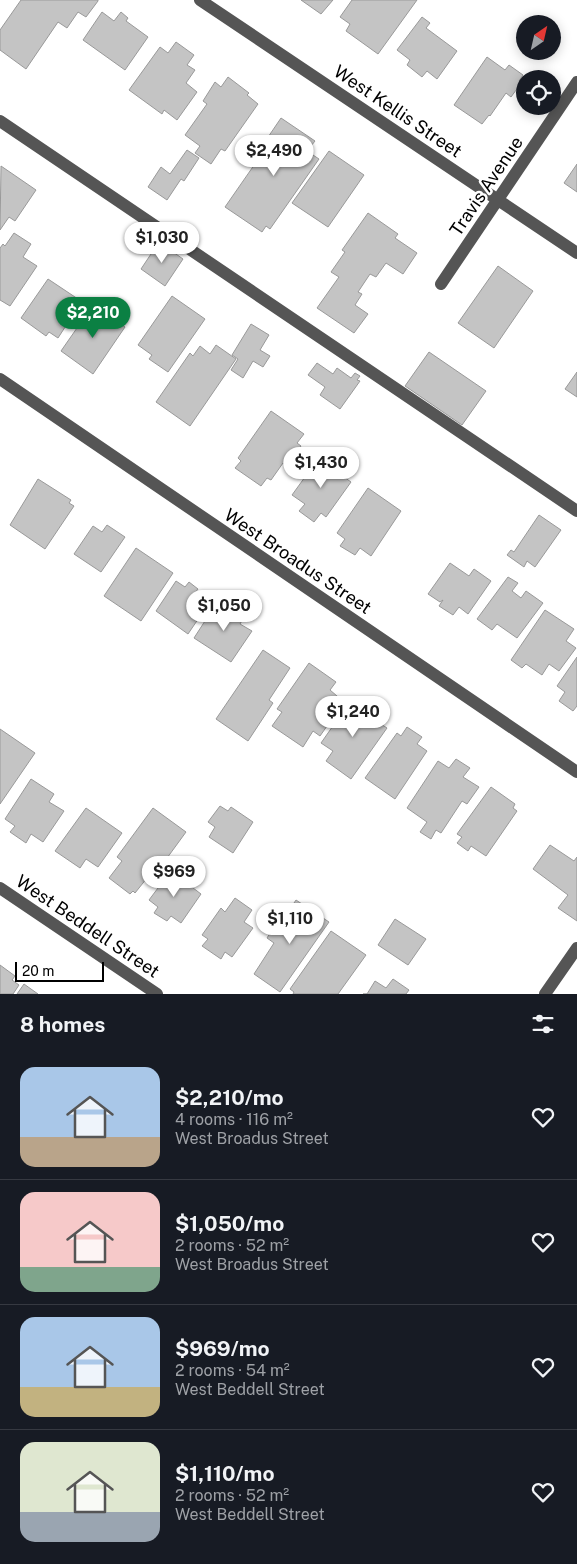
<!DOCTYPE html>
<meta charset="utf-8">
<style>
:root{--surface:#171b24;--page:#242831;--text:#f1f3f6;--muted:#9ea1a6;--line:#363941;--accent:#0b8043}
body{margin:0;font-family:"Public Sans",sans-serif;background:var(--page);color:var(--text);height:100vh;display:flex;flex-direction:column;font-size:19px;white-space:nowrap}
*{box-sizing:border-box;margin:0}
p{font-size:16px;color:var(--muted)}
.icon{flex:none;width:28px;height:28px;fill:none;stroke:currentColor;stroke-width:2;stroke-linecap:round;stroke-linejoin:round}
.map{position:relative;height:994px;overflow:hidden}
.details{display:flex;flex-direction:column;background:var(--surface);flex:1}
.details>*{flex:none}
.needle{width:32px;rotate:34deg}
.controls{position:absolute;left:516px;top:15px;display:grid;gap:10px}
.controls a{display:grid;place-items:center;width:45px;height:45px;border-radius:50%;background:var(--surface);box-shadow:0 2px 12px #0003;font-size:25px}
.scale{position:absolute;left:15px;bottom:12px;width:89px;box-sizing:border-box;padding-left:5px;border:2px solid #000;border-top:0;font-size:14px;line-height:18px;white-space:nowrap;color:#000;-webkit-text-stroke:4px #fff;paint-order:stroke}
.price{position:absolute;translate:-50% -42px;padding:0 11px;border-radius:18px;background:#fff;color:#222;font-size:16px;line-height:32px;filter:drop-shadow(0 1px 2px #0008)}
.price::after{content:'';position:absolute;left:50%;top:30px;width:15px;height:11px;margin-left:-8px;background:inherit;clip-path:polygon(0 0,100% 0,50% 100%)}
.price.selected{background:var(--accent);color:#fff}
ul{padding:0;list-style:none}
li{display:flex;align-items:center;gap:15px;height:125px;padding:0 20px}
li+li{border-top:1px solid var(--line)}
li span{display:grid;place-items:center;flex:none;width:140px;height:100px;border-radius:15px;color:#555}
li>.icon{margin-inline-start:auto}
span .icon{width:60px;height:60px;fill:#fffc;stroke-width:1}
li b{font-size:21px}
h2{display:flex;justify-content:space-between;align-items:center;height:60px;padding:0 20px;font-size:21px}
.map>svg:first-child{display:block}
.building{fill:#c4c4c4;stroke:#999}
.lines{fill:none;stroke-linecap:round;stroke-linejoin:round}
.minor{stroke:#555;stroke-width:12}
.labels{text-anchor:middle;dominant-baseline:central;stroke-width:5;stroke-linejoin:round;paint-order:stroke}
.street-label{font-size:18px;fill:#000;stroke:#fff}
</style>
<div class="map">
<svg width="577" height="994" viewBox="0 0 577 994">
<rect width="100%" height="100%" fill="#fff"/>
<path class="building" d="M21 0H98V1L86 17 78 12 67 28 58 22 26 69 0 50V30Z
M301 0H333L321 14Z
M352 0H417L378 54 346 31 350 24 340 17Z
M102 12 114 21 121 12 128 18 126 21 148 37 125 70 83 40Z
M422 17 430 23 426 28 457 51 437 79 427 71 422 77 407 65 410 60 397 50Z
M176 42 194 55 187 65 195 70 186 83 197 92 177 120 164 110 162 114 129 90 160 47 168 53Z
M487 57 505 70 509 65 523 75 519 81 522 82 511 97 506 93 490 116 489 115 482 124 454 105Z
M228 77 249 93 247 95 258 104 225 151 221 149 211 164 195 153 200 146 185 135 207 104 203 101 215 82 221 87Z
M281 118 315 141 307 151 319 159 270 229 266 226 262 232 225 207 266 148 262 146Z
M187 150 199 158 184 181 181 179 167 200 148 187 161 167 170 174Z
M329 151 364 175 328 227 292 203Z
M577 164V192L564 183Z
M1 166 36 190 15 221 9 217 0 230Z
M368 213 398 234 395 238 417 253 403 274 386 263 376 277 370 274 358 292 362 294 355 305 368 314 354 333 317 308 339 277 331 272 345 252 342 250Z
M14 233 31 244 23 257 37 266 10 306 0 300V248L3 244 5 246Z
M159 242 183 259 165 286 141 269Z
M498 266 533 291 494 348 458 323Z
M48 279 78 299 65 318 69 321 58 338 49 332 46 336 21 318Z
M172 296 205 319 168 372 149 359 152 355 138 345Z
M93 305 125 327 93 374 61 351Z
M251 324 269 335 260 350 270 356 263 367 253 361 243 378 231 370 238 359 232 355Z
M216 345 236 359 190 426 156 402 190 353 193 356 200 346 210 354Z
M429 352 486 391 462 425 405 386Z
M317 363 333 374 337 368 351 378 355 373 360 376 357 380 360 381 340 409 320 395 325 387 308 375Z
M577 372V397L565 389Z
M271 411 304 434 297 443 301 446 287 466 283 463 271 480 267 478 261 486 235 468 241 461 238 458Z
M325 456 334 462 330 467 351 482 326 517 321 513 314 522 299 511 305 504 292 495 318 459 320 461Z
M38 479 71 500 69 503 74 506 45 549 10 525Z
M368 488 401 511 371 556 360 548 355 555 340 546 345 539 337 533Z
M539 515 561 530 535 567 527 561 524 567 507 555 511 550 514 552Z
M107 525 125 537 101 572 74 554 93 526 102 532Z
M136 548 173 573 141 621 104 596Z
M450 563 469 576 474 569 491 581 468 614 459 607 453 615 439 606 443 600 440 602 428 594Z
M508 577 518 583 512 591 521 598 526 591 543 603 517 638 497 624 492 630 477 619Z
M176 581 185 587 189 582 198 589 195 593 209 603 188 634 156 611Z
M222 603 244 617 240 624 252 631 231 662 194 638 214 607 218 610Z
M545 610 574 629 566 641 576 648 559 671 549 664 542 675 526 664 522 668 511 660Z
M263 650 290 668 269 700 273 703 248 741 216 719Z
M577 657V706L573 711 559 701 565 692 557 686Z
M309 663 336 682 330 690 344 702 320 736 313 731 303 747 272 726 282 712 277 709Z
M356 699 374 711 370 717 387 728 351 779 326 761 333 751 321 743 349 703 352 705Z
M407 727 422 737 417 744 427 751 395 799 365 778 397 733 401 736Z
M0 729 35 753 0 804Z
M456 759 470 768 463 777 479 787 467 804 462 801 441 833 436 830 431 839 420 832 427 822 407 808 438 761 449 768Z
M31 779 54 794 49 802 64 811 43 842 31 834 26 843 10 832 15 826 5 819Z
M491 787 515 804 513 808 517 811 486 856 471 846 468 851 457 843 462 837 457 834Z
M220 806 228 811 231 807 253 822 233 853 209 837 215 827 208 822Z
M86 808 122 833 98 867 86 859 80 868 55 851Z
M153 808 186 832 151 880 147 878 135 893 133 891 130 894 109 878 122 861 117 857Z
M550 845 574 861 577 857V921L558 908 568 895 533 869Z
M173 868 179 872 176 875 201 894 181 923 171 916 167 921 154 913 158 907 149 900Z
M235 898 252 910 244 922 253 928 232 957 225 952 221 959 202 946 208 939 202 935 221 908 225 912Z
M296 900 329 922 280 992 254 974 274 943 267 938 275 925 278 927Z
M395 919 426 939 408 965 378 945Z
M331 931 366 955 338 994H293L294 992 290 989Z
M0 965 15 976 12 980 19 985 13 994H0Z
M393 979 409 990 406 994H363H367L375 981 386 988Z
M24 984 38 994H17Z"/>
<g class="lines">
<path class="minor" d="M200 0 577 253
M0 121 577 511
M441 284 577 82
M0 379 577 772
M0 888 157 994
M545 994 577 948"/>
</g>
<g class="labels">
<g class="street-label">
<text transform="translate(398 111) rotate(34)">West Kellis Street</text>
<text transform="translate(486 186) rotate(-56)">Travis Avenue</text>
<text transform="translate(298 561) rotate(34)">West Broadus Street</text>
<text transform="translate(88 926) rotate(34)">West Beddell Street</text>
</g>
</g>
</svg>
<div class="controls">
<a><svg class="needle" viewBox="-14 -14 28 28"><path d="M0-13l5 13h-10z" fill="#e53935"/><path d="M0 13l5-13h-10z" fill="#9ea1a6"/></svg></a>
<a><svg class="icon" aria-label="locate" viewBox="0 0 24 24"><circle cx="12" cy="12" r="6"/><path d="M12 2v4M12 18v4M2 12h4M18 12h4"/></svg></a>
</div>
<div class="scale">20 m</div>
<b class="price" style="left:274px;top:177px">$2,490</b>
<b class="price" style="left:162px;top:264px">$1,030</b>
<b class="price selected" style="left:93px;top:339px">$2,210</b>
<b class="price" style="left:321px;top:489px">$1,430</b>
<b class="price" style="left:224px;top:632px">$1,050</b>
<b class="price" style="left:353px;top:738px">$1,240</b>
<b class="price" style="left:174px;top:898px">$969</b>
<b class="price" style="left:290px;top:945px">$1,110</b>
</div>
<section class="details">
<h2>8 homes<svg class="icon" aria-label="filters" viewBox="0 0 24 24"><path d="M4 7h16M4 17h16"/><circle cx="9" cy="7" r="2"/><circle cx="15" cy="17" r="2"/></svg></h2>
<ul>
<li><span style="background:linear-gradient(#a9c7e8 70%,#b9a48a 0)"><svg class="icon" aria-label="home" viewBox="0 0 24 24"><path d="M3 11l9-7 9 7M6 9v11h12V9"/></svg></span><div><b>$2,210/mo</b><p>4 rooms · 116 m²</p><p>West Broadus Street</p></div><svg class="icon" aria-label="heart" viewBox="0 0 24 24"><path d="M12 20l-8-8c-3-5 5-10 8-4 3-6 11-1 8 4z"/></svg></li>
<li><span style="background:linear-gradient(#f6c9c9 75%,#7fa58c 0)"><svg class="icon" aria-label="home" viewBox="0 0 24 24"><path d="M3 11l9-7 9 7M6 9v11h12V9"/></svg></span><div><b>$1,050/mo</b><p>2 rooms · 52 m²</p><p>West Broadus Street</p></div><svg class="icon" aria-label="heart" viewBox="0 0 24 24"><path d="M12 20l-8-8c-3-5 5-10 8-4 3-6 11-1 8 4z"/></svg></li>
<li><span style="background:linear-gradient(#a9c7e8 70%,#c2b280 0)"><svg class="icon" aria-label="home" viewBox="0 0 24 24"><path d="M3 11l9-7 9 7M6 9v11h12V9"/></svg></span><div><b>$969/mo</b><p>2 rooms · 54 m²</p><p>West Beddell Street</p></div><svg class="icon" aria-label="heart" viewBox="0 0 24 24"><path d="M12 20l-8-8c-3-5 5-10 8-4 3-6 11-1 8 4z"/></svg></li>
<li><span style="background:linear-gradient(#dfe7d0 70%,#9aa5b1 0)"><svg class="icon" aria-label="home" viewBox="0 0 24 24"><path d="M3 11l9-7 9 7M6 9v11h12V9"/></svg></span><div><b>$1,110/mo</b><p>2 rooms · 52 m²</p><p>West Beddell Street</p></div><svg class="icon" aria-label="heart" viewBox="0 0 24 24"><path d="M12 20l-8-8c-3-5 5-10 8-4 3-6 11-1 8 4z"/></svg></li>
</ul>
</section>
